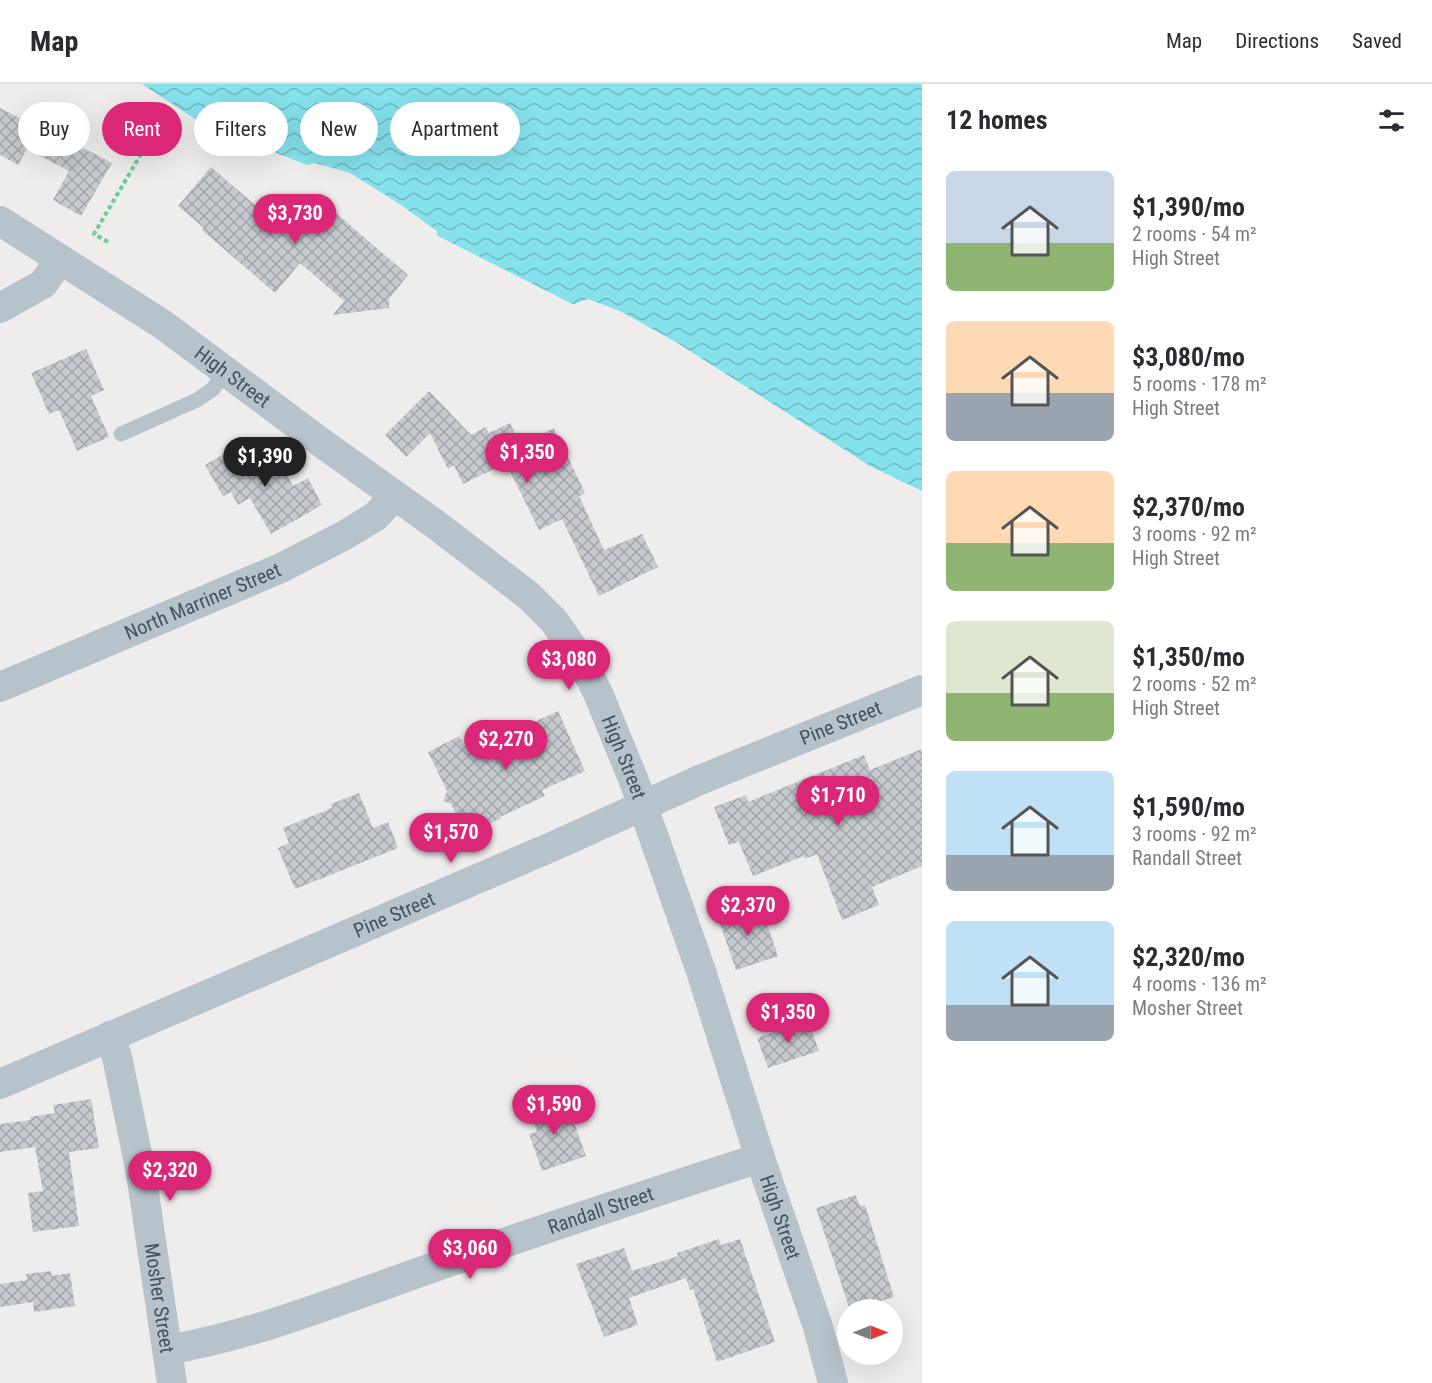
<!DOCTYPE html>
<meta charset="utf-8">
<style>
:root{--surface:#fff;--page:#f7f7f7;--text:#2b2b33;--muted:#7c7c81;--line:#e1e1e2;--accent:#db2777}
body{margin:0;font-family:"Roboto Condensed",sans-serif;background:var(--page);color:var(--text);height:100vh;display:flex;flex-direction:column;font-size:22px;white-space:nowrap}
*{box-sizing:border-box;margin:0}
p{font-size:20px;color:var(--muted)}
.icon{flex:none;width:33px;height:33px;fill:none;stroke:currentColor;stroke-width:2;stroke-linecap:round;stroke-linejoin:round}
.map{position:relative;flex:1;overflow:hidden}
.details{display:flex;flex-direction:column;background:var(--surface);width:510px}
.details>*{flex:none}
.guide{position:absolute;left:18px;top:18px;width:570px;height:54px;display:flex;gap:12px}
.needle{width:39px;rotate:90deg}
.controls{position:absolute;left:837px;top:1215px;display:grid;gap:12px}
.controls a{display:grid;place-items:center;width:66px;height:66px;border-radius:50%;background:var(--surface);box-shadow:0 6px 24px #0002;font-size:30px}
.price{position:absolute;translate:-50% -51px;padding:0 14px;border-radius:21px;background:var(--accent);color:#fff;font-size:20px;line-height:39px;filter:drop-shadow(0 2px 3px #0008)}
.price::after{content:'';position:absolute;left:50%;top:36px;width:18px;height:14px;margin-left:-9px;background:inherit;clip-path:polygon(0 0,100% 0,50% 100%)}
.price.active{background:#222;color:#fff}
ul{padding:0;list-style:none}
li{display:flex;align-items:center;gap:18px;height:150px;padding:0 24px}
li span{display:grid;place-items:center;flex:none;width:168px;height:120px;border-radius:9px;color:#555}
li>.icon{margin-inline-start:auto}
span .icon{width:72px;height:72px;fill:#fffc;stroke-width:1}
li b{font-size:26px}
h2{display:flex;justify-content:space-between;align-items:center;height:72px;padding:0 24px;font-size:26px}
.chip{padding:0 21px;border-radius:27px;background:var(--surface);box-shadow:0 6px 24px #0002;font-size:21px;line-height:54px}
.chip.active{background:var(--accent);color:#fff}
header{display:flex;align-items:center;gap:36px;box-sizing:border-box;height:84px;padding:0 30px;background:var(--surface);border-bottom:2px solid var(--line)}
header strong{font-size:28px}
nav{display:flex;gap:33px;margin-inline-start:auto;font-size:21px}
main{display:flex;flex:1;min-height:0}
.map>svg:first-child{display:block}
.water{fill:url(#water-waves)}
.pier{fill:#efecec}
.building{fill:url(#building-cross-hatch)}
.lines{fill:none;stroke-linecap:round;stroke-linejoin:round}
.path{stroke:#71cd96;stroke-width:4;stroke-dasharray:4.5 3;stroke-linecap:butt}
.lane{stroke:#b7c3ca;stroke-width:15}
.street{stroke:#b7c3ca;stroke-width:30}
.labels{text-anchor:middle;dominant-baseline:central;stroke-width:6;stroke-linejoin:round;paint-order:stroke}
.street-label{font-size:20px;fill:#45525a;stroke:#fff}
</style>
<header>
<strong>Map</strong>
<nav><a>Map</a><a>Directions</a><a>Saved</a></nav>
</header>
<main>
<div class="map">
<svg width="922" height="1299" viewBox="0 0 922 1299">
<defs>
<pattern id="water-waves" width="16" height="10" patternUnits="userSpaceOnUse" patternTransform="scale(1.5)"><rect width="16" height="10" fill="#85e1ec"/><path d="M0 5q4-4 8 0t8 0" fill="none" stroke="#6fb9c2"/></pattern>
<pattern id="building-cross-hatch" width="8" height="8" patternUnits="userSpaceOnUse" patternTransform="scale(1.5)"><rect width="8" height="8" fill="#c6cacf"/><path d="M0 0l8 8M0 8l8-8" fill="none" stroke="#a3a7ab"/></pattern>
</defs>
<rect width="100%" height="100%" fill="#efecec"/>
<path class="water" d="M142 0H922V418L741 305 325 95 195 35Z"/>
<path class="pier" d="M199 38 307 81 315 79 350 89 401 121 437 147V157L323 98 198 40Z
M588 215 620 227 679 260 870 382 922 407V421L833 373 739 307 568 222Z"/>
<path class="building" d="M0 24 44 47 45 44 112 79 81 132 53 116 69 87 27 65 18 81 0 71Z
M211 83 277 140 292 121 308 134 322 117 408 191 389 215V224L333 231 344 217 300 179 275 209 202 146 204 144 178 122Z
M86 265 104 306 91 312 109 353 77 367 59 326 49 330 31 289Z
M429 307 471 351 486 343 489 349 510 339 520 360 554 344 585 409 579 412 604 466 642 450 658 483 599 512 562 435 539 446 506 379 463 400 454 381 448 385 430 349 406 373 385 351Z
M271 363 293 402 308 394 322 421 271 450 250 414 238 421 231 408 223 412 205 381 227 368 235 383Z
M558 627 585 687 542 706 545 712 500 733 501 734 471 750 465 738 459 735 451 720 443 717 447 707 428 668 459 652 468 668Z
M922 665V782L872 803 879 821 842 836 817 770 805 775 804 772 753 792 739 758 729 761 714 723 746 711 748 718 864 671 870 686Z
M359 709 373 744 388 738 398 764 295 805 278 764 289 759 283 744 332 724 331 720Z
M760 819 778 872 736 886 718 834Z
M808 936 819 967 768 984 757 954Z
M557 1013 566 1038 573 1035 586 1072 542 1087 529 1050 537 1048 528 1023Z
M91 1015 99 1064 69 1068 79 1142 33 1148 28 1109 43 1107 35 1063 0 1068V1040L31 1036 30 1033 55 1029 53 1021Z
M856 1111 860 1122 865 1121 894 1213 850 1226 816 1124Z
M719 1155 721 1161 740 1155 775 1258 717 1278 693 1205 690 1206 686 1194 629 1214 638 1241 604 1253 576 1180 624 1164 632 1187 678 1172 677 1169Z
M51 1187 52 1192 70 1189 75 1222 34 1228 33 1218 0 1223V1200L27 1196 26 1190Z"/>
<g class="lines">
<path class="path" d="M108 158 94 150 164 31"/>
<path class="lane" d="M121 350 197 316 213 305 225 287"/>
<g class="street">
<path id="s1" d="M0 137 162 240 319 357 435 440 529 512 554 537 581 576 598 609 634 697 701 887 760 1074 818 1243 833 1299"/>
<path d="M0 224 43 200 60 175"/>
<path id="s2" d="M0 603 281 484 345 451 376 432 395 411"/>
<path id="s3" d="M110 952 117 973 141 1089 172 1299"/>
<path id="s4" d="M0 1000 556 761 702 695 922 606"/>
<path id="s5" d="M167 1266C255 1251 340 1216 423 1187 535 1148 647 1110 760 1074"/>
</g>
</g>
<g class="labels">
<g class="street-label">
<text stroke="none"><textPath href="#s1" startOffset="280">High Street</textPath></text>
<text stroke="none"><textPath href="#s2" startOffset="220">North Marriner Street</textPath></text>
<text stroke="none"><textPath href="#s4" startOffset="915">Pine Street</textPath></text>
<text stroke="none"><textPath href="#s1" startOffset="838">High Street</textPath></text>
<text stroke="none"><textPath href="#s4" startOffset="429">Pine Street</textPath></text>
<text stroke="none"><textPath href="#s5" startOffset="456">Randall Street</textPath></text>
<text stroke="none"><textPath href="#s1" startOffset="1324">High Street</textPath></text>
<text stroke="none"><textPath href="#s3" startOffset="267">Mosher Street</textPath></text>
</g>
</g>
</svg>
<div class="controls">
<a><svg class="needle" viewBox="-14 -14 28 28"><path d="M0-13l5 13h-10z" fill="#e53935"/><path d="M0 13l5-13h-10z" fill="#7c7c81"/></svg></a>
</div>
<b class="price" style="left:295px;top:161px">$3,730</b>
<b class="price" style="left:527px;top:400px">$1,350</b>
<b class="price active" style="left:265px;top:404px">$1,390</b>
<b class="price" style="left:569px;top:607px">$3,080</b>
<b class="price" style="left:506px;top:687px">$2,270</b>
<b class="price" style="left:838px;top:743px">$1,710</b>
<b class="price" style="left:451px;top:780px">$1,570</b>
<b class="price" style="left:748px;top:853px">$2,370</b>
<b class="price" style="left:788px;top:960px">$1,350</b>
<b class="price" style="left:554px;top:1052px">$1,590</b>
<b class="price" style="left:170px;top:1118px">$2,320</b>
<b class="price" style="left:470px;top:1196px">$3,060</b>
<div class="guide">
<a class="chip">Buy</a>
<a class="chip active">Rent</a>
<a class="chip">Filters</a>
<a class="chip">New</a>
<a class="chip">Apartment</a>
</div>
</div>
<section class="details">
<h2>12 homes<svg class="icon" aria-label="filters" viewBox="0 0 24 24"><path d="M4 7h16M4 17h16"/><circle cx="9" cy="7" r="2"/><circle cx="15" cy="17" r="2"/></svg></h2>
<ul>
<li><span style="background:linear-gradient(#c9d6e8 60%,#8fb573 0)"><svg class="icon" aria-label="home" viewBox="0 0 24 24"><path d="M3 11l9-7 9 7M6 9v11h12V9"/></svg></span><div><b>$1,390/mo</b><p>2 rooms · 54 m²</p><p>High Street</p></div></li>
<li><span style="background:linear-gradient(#ffd9b3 60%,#9aa5b1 0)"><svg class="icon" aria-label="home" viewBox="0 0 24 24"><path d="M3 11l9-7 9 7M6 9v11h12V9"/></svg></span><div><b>$3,080/mo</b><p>5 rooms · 178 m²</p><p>High Street</p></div></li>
<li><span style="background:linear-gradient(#ffd9b3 60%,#8fb573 0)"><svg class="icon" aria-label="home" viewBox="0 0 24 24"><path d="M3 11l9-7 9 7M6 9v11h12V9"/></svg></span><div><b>$2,370/mo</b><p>3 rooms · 92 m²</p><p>High Street</p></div></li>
<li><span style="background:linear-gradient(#dfe7d0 60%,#8fb573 0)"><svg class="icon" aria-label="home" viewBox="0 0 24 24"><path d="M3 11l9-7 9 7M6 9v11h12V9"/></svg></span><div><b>$1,350/mo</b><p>2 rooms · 52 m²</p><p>High Street</p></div></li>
<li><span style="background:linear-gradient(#bfe0f5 70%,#9aa5b1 0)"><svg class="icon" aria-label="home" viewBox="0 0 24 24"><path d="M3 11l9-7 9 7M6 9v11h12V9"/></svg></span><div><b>$1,590/mo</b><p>3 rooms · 92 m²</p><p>Randall Street</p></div></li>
<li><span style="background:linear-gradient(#bfe0f5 70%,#9aa5b1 0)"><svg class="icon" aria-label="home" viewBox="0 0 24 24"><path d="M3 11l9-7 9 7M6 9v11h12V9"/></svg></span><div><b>$2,320/mo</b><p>4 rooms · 136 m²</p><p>Mosher Street</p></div></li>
</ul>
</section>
</main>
